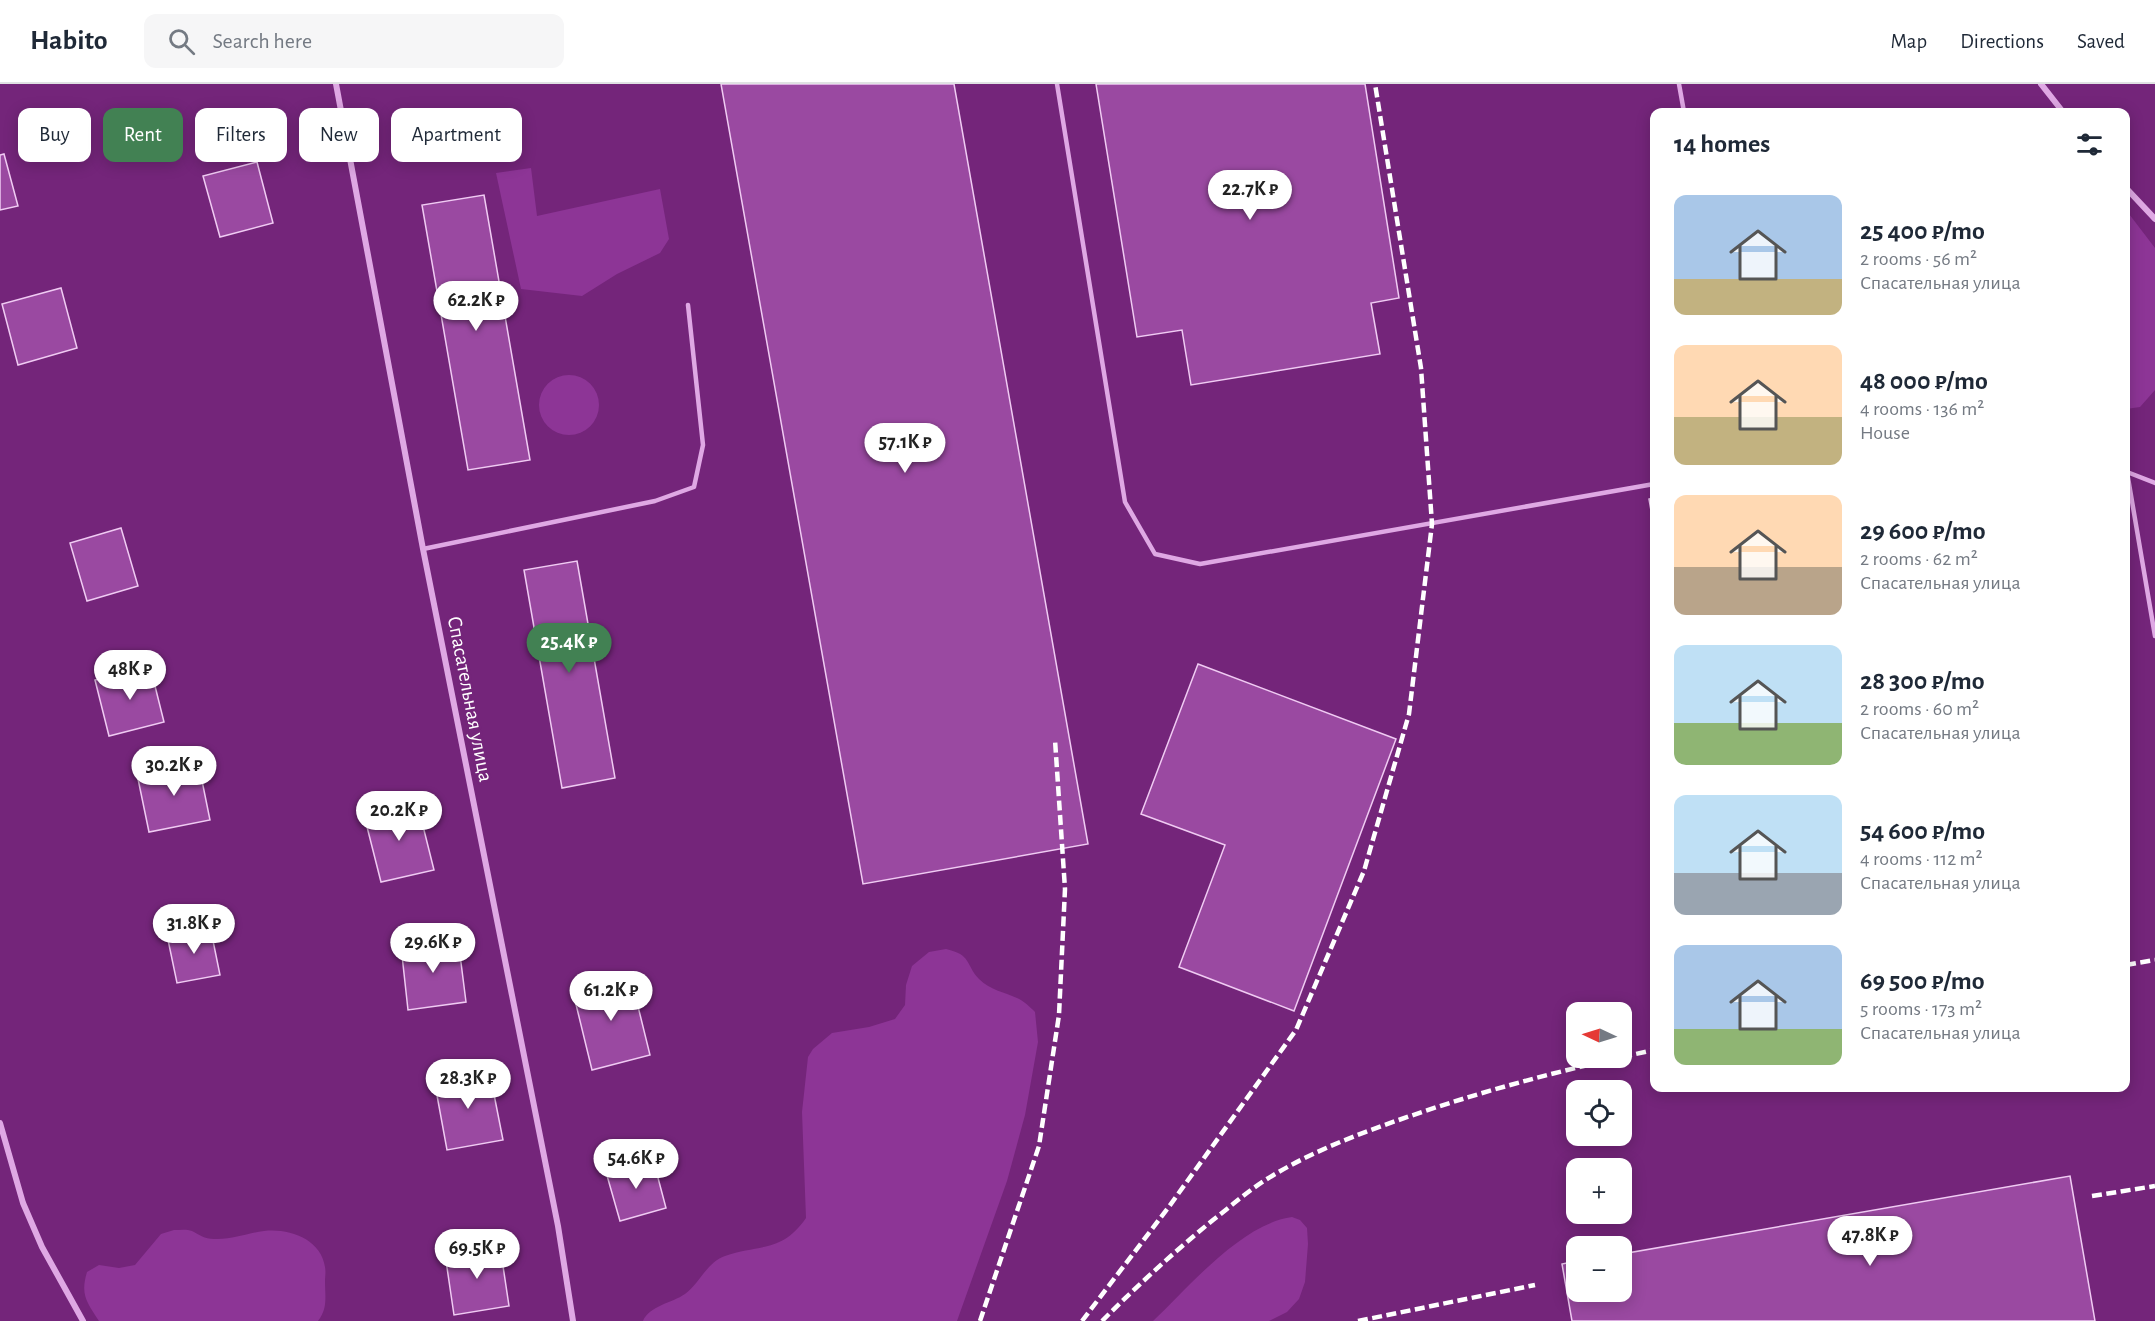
<!DOCTYPE html>
<meta charset="utf-8">
<style>
:root{--surface:#fff;--page:#f6f6f7;--text:#1f2937;--muted:#747a83;--line:#e0e1e3;--accent:#428153}
body{margin:0;font-family:"Alegreya Sans",sans-serif;background:var(--page);color:var(--text);height:100vh;display:flex;flex-direction:column;font-size:22px;white-space:nowrap}
*{box-sizing:border-box;margin:0}
p{font-size:20px;color:var(--muted)}
.icon{flex:none;width:33px;height:33px;fill:none;stroke:currentColor;stroke-width:2;stroke-linecap:round;stroke-linejoin:round}
.map{position:relative;flex:1;overflow:hidden}
.sheet{position:absolute;left:1650px;top:24px;width:480px;height:984px;display:flex;flex-direction:column;background:var(--surface);border-radius:12px;box-shadow:0 3px 15px #0003}
.sheet>*{flex:none}
.hud{position:absolute;left:18px;top:24px;width:570px;height:54px;display:flex;gap:12px}
.needle{width:39px;rotate:274deg}
.fabs{position:absolute;left:1566px;top:918px;display:grid;gap:12px}
.fabs a{display:grid;place-items:center;width:66px;height:66px;border-radius:12px;background:var(--surface);box-shadow:0 3px 15px #0003;font-size:30px}
.price{position:absolute;translate:-50% -51px;padding:0 14px;border-radius:21px;background:#fff;color:#222;font-size:20px;line-height:39px;filter:drop-shadow(0 2px 3px #0008)}
.price::after{content:'';position:absolute;left:50%;top:36px;width:18px;height:14px;margin-left:-9px;background:inherit;clip-path:polygon(0 0,100% 0,50% 100%)}
.price.selected{background:var(--accent);color:#fff}
ul{padding:0;list-style:none}
li{display:flex;align-items:center;gap:18px;height:150px;padding:0 24px}
li span{display:grid;place-items:center;flex:none;width:168px;height:120px;border-radius:12px;color:#555}
li>.icon{margin-inline-start:auto}
span .icon{width:72px;height:72px;fill:#fffc;stroke-width:1}
li b{font-size:26px}
h2{display:flex;justify-content:space-between;align-items:center;height:72px;padding:0 24px;font-size:26px}
.tag{padding:0 21px;border-radius:12px;background:var(--surface);box-shadow:0 3px 15px #0003;font-size:21px;line-height:54px}
.tag.selected{background:var(--accent);color:#fff}
header{display:flex;align-items:center;gap:36px;box-sizing:border-box;height:84px;padding:0 30px;background:var(--surface);border-bottom:2px solid var(--line)}
header strong{font-size:28px}
nav{display:flex;gap:33px;margin-inline-start:auto;font-size:21px}
.search{width:420px;height:54px;background:var(--page);display:flex;align-items:center;gap:15px;box-sizing:border-box;padding:0 21px;border-radius:12px;color:var(--muted);font-size:22px}
.map>svg:first-child{display:block}
.green{fill:#8d3596}
.building{fill:#9a49a1;stroke:#f0cbf3;stroke-width:1.5}
.lines{fill:none;stroke-linecap:round;stroke-linejoin:round}
.service{stroke:#dfa8e4;stroke-width:4.5}
.minor{stroke:#dfa8e4;stroke-width:6}
.rail{stroke:#fff;stroke-width:4.5;stroke-dasharray:10 4.5;stroke-linecap:butt}
.labels{text-anchor:middle;dominant-baseline:central;stroke-width:5;stroke-linejoin:round;paint-order:stroke}
.street-label{font-size:21px;fill:#fff;stroke:#74257a}
</style>
<header>
<strong>Habito</strong>
<div class="search"><svg class="icon" aria-label="search" viewBox="0 0 24 24"><circle cx="10" cy="10" r="6"/><path d="M15 15l6 6"/></svg>Search here</div>
<nav><a>Map</a><a>Directions</a><a>Saved</a></nav>
</header>
<div class="map">
<svg width="2155" height="1237" viewBox="0 0 2155 1237">
<rect width="100%" height="100%" fill="#74257a"/>
<path class="green" d="M531 84 537 132 660 105 669 155 660 169 617 190 582 212 521 205 496 89Z
M2126 126 2155 164V306L2140 323 2126 325Z
M539 321a30 30 0 1 1 60 0a30 30 0 1 1-60 0Z
M946 865C972 871 965 880 979 895 990 906 1004 908 1017 914 1024 917 1030 923 1035 928L1038 958 1025 1031 1007 1097 957 1237H643C649 1222 672 1219 685 1210 700 1199 707 1178 725 1172 759 1160 782 1169 806 1134L802 1028 808 973 813 965 832 949 869 943 895 935 905 921 906 901 912 882 929 868Z
M1292 1133 1300 1136 1307 1144 1308 1160 1305 1198 1299 1215 1287 1228 1269 1237H1153C1189 1203 1241 1140 1292 1133Z
M174 1146C180 1146 187 1145 192 1147 200 1151 204 1155 214 1155 232 1156 247 1149 264 1147 289 1144 321 1155 325 1183 326 1188 325 1193 325 1197 325 1213 328 1224 318 1237H99C87 1218 80 1211 87 1188L99 1181 119 1184 135 1181 161 1150Z"/>
<path class="building" d="M721 0H954L1088 760 863 800Z
M1096 0H1365L1399 214 1371 219 1380 270 1191 301 1182 246 1137 253Z
M4 70 18 122 0 126V71Z
M257 78 273 139 220 153 203 92Z
M484 111 530 376 468 386 422 121Z
M61 204 77 264 18 281 2 220Z
M1654 414V444L1649 415Z
M121 444 138 502 87 517 70 459Z
M577 477 615 694 562 704 524 486Z
M1198 580 1396 655 1294 927 1179 883 1225 761 1141 730Z
M150 582 164 638 109 652 95 596Z
M198 677 210 736 149 748 137 690Z
M417 718 434 786 381 798 364 731Z
M210 842 220 891 177 899 167 851Z
M458 855 466 918 408 926 401 862Z
M630 890 650 971 592 986 572 904Z
M489 985 503 1056 447 1066 434 995Z
M653 1075 666 1124 620 1137 606 1088Z
M2070 1092 2095 1237H1572L1562 1180 1576 1177V1208H1622V1170Z
M500 1162 509 1222 454 1231 445 1170Z"/>
<g class="lines">
<path class="service" d="M1057 0 1125 418 1155 470 1200 480 1654 400
M1679 0 1684 28
M2127 388 2155 552
M2127 388 2155 399
M423 465 655 417 694 403 703 361 688 221"/>
<path class="minor" d="M336 0 423 465 558 1142 573 1237
M2041 0 2063 28
M2126 104 2155 135
M0 1039 23 1119 42 1163 83 1237"/>
<path class="rail" d="M2126 881 2155 876
M1622 973 1654 966
M2092 1112 2155 1102
M980 1237 1039 1062 1059 931 1065 805 1055 656
M1082 1237 1168 1124 1296 946 1364 787 1409 630 1432 440 1421 284 1375 0
M1102 1237C1137 1202 1174 1168 1213 1136 1231 1122 1248 1107 1267 1095 1315 1065 1369 1046 1422 1028 1488 1006 1551 989 1619 974
M1358 1237 1535 1201"/>
</g>
<g class="labels">
<g class="street-label">
<text transform="translate(470 615) rotate(79)">Спасательная улица</text>
</g>
</g>
</svg>
<div class="fabs">
<a><svg class="needle" viewBox="-14 -14 28 28"><path d="M0-13l5 13h-10z" fill="#e53935"/><path d="M0 13l5-13h-10z" fill="#747a83"/></svg></a>
<a><svg class="icon" aria-label="locate" viewBox="0 0 24 24"><circle cx="12" cy="12" r="6"/><path d="M12 2v4M12 18v4M2 12h4M18 12h4"/></svg></a>
<a>+</a>
<a>−</a>
</div>
<b class="price" style="left:1250px;top:137px">22.7K ₽</b>
<b class="price" style="left:476px;top:248px">62.2K ₽</b>
<b class="price" style="left:905px;top:390px">57.1K ₽</b>
<b class="price selected" style="left:569px;top:590px">25.4K ₽</b>
<b class="price" style="left:130px;top:617px">48K ₽</b>
<b class="price" style="left:174px;top:713px">30.2K ₽</b>
<b class="price" style="left:399px;top:758px">20.2K ₽</b>
<b class="price" style="left:194px;top:871px">31.8K ₽</b>
<b class="price" style="left:433px;top:890px">29.6K ₽</b>
<b class="price" style="left:611px;top:938px">61.2K ₽</b>
<b class="price" style="left:468px;top:1026px">28.3K ₽</b>
<b class="price" style="left:636px;top:1106px">54.6K ₽</b>
<b class="price" style="left:1870px;top:1183px">47.8K ₽</b>
<b class="price" style="left:477px;top:1196px">69.5K ₽</b>
<div class="hud">
<a class="tag">Buy</a>
<a class="tag selected">Rent</a>
<a class="tag">Filters</a>
<a class="tag">New</a>
<a class="tag">Apartment</a>
</div>
<section class="sheet">
<h2>14 homes<svg class="icon" aria-label="filters" viewBox="0 0 24 24"><path d="M4 7h16M4 17h16"/><circle cx="9" cy="7" r="2"/><circle cx="15" cy="17" r="2"/></svg></h2>
<ul>
<li><span style="background:linear-gradient(#a9c7e8 70%,#c2b280 0)"><svg class="icon" aria-label="home" viewBox="0 0 24 24"><path d="M3 11l9-7 9 7M6 9v11h12V9"/></svg></span><div><b>25 400 ₽/mo</b><p>2 rooms · 56 m²</p><p>Спасательная улица</p></div></li>
<li><span style="background:linear-gradient(#ffd9b3 60%,#c2b280 0)"><svg class="icon" aria-label="home" viewBox="0 0 24 24"><path d="M3 11l9-7 9 7M6 9v11h12V9"/></svg></span><div><b>48 000 ₽/mo</b><p>4 rooms · 136 m²</p><p>House</p></div></li>
<li><span style="background:linear-gradient(#ffd9b3 60%,#b9a48a 0)"><svg class="icon" aria-label="home" viewBox="0 0 24 24"><path d="M3 11l9-7 9 7M6 9v11h12V9"/></svg></span><div><b>29 600 ₽/mo</b><p>2 rooms · 62 m²</p><p>Спасательная улица</p></div></li>
<li><span style="background:linear-gradient(#bfe0f5 65%,#8fb573 0)"><svg class="icon" aria-label="home" viewBox="0 0 24 24"><path d="M3 11l9-7 9 7M6 9v11h12V9"/></svg></span><div><b>28 300 ₽/mo</b><p>2 rooms · 60 m²</p><p>Спасательная улица</p></div></li>
<li><span style="background:linear-gradient(#bfe0f5 65%,#9aa5b1 0)"><svg class="icon" aria-label="home" viewBox="0 0 24 24"><path d="M3 11l9-7 9 7M6 9v11h12V9"/></svg></span><div><b>54 600 ₽/mo</b><p>4 rooms · 112 m²</p><p>Спасательная улица</p></div></li>
<li><span style="background:linear-gradient(#a9c7e8 70%,#8fb573 0)"><svg class="icon" aria-label="home" viewBox="0 0 24 24"><path d="M3 11l9-7 9 7M6 9v11h12V9"/></svg></span><div><b>69 500 ₽/mo</b><p>5 rooms · 173 m²</p><p>Спасательная улица</p></div></li>
</ul>
</section>
</div>
